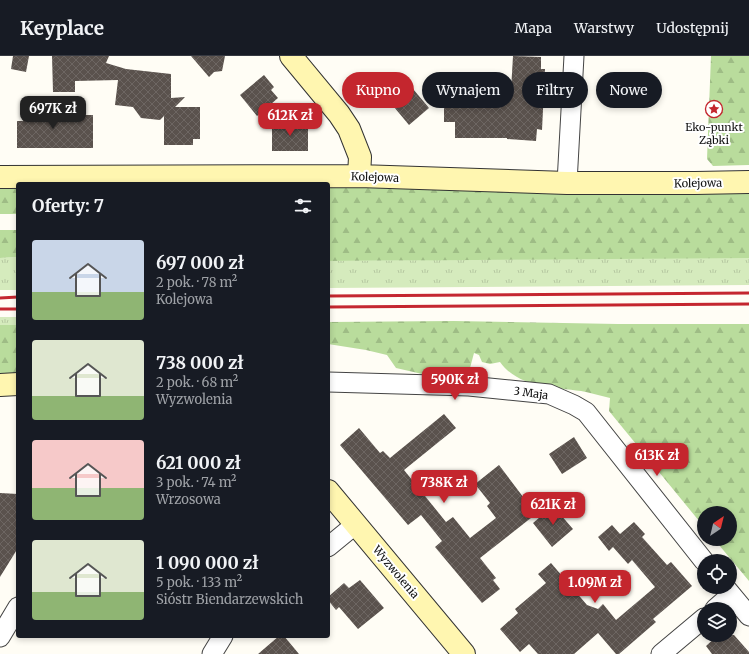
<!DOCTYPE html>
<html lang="pl">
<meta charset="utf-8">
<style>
:root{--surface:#171b24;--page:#20242c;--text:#f1f3f6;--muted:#9ea1a6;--line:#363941;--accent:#c4262e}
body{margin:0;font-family:Merriweather,serif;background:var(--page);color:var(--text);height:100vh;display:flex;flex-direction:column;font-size:15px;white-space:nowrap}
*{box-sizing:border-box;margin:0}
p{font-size:13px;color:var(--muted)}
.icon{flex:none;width:22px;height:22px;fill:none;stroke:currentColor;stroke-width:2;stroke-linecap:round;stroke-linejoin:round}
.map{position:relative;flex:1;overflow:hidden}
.details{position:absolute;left:16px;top:126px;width:314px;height:456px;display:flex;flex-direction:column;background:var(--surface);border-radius:4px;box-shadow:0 2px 6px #0003}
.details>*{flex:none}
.top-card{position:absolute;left:342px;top:16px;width:347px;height:36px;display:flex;gap:8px}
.needle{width:26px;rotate:35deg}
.fabs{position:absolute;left:697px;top:450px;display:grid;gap:8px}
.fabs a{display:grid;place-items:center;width:40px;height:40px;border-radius:50%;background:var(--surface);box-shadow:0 2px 6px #0003;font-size:20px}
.price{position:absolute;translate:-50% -34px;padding:0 9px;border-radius:8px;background:var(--accent);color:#fff;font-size:13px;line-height:26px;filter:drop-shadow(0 1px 2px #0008)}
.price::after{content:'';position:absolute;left:50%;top:24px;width:12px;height:9px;margin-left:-6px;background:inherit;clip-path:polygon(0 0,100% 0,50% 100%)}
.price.selected{background:#222;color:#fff}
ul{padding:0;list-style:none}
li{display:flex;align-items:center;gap:12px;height:100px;padding:0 16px}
li span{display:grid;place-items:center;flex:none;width:112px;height:80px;border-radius:4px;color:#555}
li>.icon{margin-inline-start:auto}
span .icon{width:48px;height:48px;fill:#fffc;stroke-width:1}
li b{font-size:17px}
h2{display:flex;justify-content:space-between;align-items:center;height:48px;padding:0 16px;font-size:17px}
.chip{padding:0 14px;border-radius:18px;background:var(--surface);box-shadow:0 2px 6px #0003;font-size:14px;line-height:36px}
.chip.selected{background:var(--accent);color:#fff}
header{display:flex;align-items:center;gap:24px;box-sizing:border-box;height:56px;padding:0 20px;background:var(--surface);border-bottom:1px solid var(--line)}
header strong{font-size:19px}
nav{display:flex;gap:22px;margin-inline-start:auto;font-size:14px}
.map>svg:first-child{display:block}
.grass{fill:url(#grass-tufts)}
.forest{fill:url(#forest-firs)}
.building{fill:url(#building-cross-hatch)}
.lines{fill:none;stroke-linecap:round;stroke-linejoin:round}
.street-casing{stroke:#444;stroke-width:21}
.secondary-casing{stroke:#333;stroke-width:24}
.street{stroke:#fff;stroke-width:19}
.secondary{stroke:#fff6b0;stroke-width:22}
.rail{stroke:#c4262e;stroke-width:3}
.labels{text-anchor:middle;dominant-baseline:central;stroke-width:4;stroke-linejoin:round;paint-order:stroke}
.poi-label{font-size:11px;fill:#111;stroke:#fff}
.street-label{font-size:11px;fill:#111;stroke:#fff}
</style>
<header>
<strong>Keyplace</strong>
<nav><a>Mapa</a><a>Warstwy</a><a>Udostępnij</a></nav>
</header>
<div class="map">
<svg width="749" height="598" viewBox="0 0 749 598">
<defs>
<pattern id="grass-tufts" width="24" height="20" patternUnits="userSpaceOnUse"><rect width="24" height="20" fill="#d5ebbd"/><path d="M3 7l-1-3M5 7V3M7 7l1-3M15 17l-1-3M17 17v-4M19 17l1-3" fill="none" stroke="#b6c8a1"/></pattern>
<pattern id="forest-firs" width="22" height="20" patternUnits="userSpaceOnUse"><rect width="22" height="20" fill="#b9dc9c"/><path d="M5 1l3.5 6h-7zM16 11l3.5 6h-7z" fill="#9ebc85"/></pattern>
<pattern id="building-cross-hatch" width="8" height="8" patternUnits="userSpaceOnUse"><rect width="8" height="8" fill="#5a524d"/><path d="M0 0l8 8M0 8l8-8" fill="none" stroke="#6d6662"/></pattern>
</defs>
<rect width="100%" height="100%" fill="#fffdf5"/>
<path class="grass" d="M18 201V234H0V202Z
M624 202H749V229L328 232V205Z
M0 261H18V269H0Z"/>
<path class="forest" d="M711 0H749V109L713 110 707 103Z
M328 128 749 136V202L328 205Z
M18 131V158H0V132Z
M0 174H18V201L0 202Z
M454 265 618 268H749V525L714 483H730V457H704V471L609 355 610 342C602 340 594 338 586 336 557 331 519 333 500 306L490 308 482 306 479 299 474 297 470 312 463 318 431 320 396 312 387 299 366 294 328 288V266Z
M0 269H18V317H0Z"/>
<path class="building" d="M13 0H29L26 16 11 13Z
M52 0H109L106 7 126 13 171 18V42L185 41 175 51H200V83H193V89H164V60L160 64 141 62 133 51 115 49 118 24 75 25V36H53Z
M191 0H225L222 15 214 16 209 21Z
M513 0 541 1V13H545L542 74 537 73 536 85 507 83V82H455V66H444V48H456V33L511 34Z
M387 16H394L399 24 403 21 429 52 409 69 374 27Z
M264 19 274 31 271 34 278 42 257 60 240 39Z
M27 47H49V65H78V59H93V92H17V65H23L22 58H27Z
M308 66V95H272V67Z
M444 358 456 372 404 414 446 466 453 461 470 482 496 462 487 450 490 447 475 428 499 409 536 458 480 502 496 522 493 524 500 533 482 547 435 491 442 485 421 459 408 469 340 389 359 372 380 397 383 395 390 402Z
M574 381 587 402 562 418 549 398Z
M0 437 18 438V492L0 521Z
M553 450 573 473 552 491 533 467Z
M634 466 645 478 642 481 667 509 671 506 692 530 653 563 656 566 619 598H616L598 577 574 598H538L529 588 520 596 500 573 518 557 515 553 546 527 538 518 551 507 587 549 598 553 603 548 616 564 655 531 632 504 628 508 613 491 609 495 598 481 612 469 620 478Z
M360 524 384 552 358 573 339 551 336 554 328 544V541L344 527 349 532Z
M718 579H734L749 596V598H712L706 590Z
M279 580H284L299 598H258Z"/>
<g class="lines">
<g class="street-casing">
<path id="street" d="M567 127 574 0
M328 326 469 330 549 338 574 349 586 356 704 505
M328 491 356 468
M725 531 749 560
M715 553 731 539
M0 581 18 551
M212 598 223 580
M661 598 704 562"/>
</g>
<g class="secondary-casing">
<path id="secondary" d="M291 0 339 58 349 73 360 101 359 120
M0 121 359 120 567 127H695L749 126
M0 329 18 328
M328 435 464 598"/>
</g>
<use href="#street" class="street"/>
<use href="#secondary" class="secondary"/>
<path class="rail" d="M328 240 749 237
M0 242 18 241
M328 251 749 248
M0 253H18"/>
</g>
<defs>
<g id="sight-ring" transform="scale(0.9)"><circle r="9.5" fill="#fff" stroke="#c4262e" stroke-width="1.5"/><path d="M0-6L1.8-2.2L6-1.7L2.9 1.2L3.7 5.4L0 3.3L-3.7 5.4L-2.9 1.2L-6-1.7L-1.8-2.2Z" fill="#c4262e"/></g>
</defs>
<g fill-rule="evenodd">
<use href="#sight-ring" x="714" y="53"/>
</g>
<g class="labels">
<g class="poi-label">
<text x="714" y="71">Eko-punkt<tspan x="714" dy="13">Ząbki</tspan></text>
</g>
<g class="street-label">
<text transform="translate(375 121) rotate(2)">Kolejowa</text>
<text transform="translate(698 127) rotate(-1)">Kolejowa</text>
<text transform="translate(531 337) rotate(8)">3 Maja</text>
<text transform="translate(396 516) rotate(50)">Wyzwolenia</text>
</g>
</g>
</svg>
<div class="fabs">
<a><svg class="needle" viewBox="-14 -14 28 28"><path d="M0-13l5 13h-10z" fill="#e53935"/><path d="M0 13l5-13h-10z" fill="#9ea1a6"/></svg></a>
<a><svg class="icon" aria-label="locate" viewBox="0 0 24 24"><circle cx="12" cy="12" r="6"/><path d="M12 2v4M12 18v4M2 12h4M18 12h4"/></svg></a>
<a><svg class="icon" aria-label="layers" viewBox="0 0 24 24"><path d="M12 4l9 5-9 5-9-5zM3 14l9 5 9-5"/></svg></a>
</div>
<b class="price selected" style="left:53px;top:74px">697K zł</b>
<b class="price" style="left:290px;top:81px">612K zł</b>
<b class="price" style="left:455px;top:345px">590K zł</b>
<b class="price" style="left:657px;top:421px">613K zł</b>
<b class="price" style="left:444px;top:448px">738K zł</b>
<b class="price" style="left:553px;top:470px">621K zł</b>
<b class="price" style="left:595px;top:548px">1.09M zł</b>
<div class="top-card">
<a class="chip selected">Kupno</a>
<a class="chip">Wynajem</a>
<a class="chip">Filtry</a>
<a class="chip">Nowe</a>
</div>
<section class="details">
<h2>Oferty: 7<svg class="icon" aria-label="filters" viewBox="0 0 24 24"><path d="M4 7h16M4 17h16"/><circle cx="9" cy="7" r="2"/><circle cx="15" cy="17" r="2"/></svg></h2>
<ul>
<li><span style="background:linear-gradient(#c9d6e8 65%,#8fb573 0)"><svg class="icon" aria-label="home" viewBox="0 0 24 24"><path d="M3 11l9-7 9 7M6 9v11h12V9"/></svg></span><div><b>697 000 zł</b><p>2 pok. · 78 m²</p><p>Kolejowa</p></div></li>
<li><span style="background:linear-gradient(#dfe7d0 70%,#8fb573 0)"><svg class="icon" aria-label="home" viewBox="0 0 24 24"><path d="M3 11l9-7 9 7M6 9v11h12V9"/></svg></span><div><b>738 000 zł</b><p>2 pok. · 68 m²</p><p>Wyzwolenia</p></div></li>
<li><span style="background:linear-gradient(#f6c9c9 60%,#8fb573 0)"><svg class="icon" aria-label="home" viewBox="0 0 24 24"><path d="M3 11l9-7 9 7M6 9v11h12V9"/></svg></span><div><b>621 000 zł</b><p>3 pok. · 74 m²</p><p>Wrzosowa</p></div></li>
<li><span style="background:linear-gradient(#dfe7d0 65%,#8fb573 0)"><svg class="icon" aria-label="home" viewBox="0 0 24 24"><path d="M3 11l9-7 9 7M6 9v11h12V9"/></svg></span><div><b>1 090 000 zł</b><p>5 pok. · 133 m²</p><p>Sióstr Biendarzewskich</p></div></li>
</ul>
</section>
</div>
